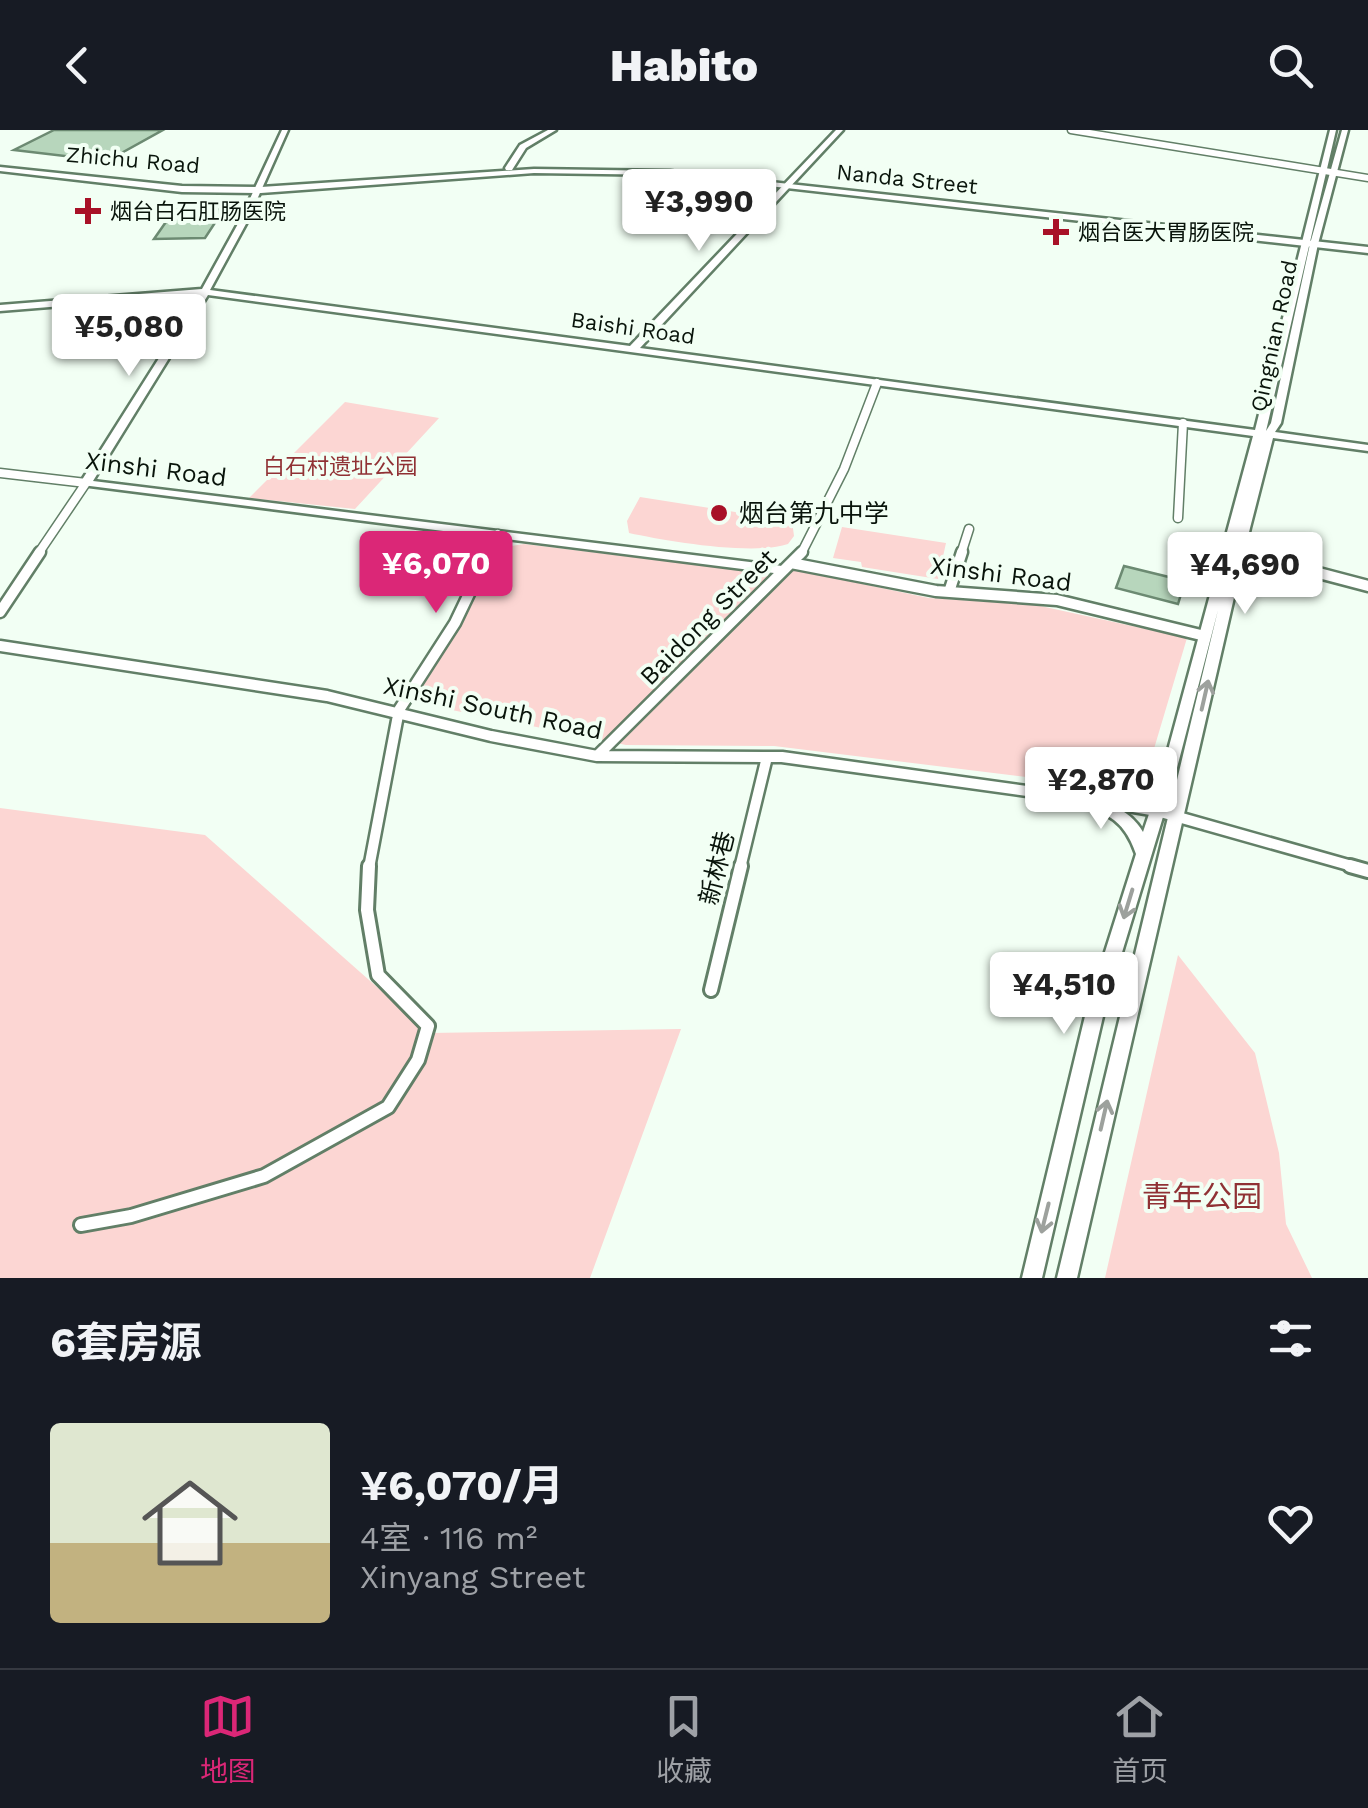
<!DOCTYPE html>
<html lang="zh">
<meta charset="utf-8">
<style>
:root{--surface:#171b24;--page:#242831;--text:#f1f3f6;--muted:#9ea1a6;--line:#363941;--accent:#db2777}
body{margin:0;font-family:"Work Sans","Noto Sans SC",sans-serif;background:var(--page);color:var(--text);height:100vh;display:flex;flex-direction:column;font-size:38px;white-space:nowrap}
*{box-sizing:border-box;margin:0}
p{font-size:32px;color:var(--muted)}
.icon{flex:none;width:55px;height:55px;fill:none;stroke:currentColor;stroke-width:2;stroke-linecap:round;stroke-linejoin:round}
.map{position:relative;height:1148px;overflow:hidden}
.panel{display:flex;flex-direction:column;background:var(--surface);flex:1}
.panel>*{flex:none}
.price{position:absolute;translate:-50% -85px;padding:0 22px;border-radius:10px;background:#fff;color:#222;font-size:32px;line-height:65px;filter:drop-shadow(0 2px 5px #0008)}
.price::after{content:'';position:absolute;left:50%;top:60px;width:30px;height:22px;margin-left:-15px;background:inherit;clip-path:polygon(0 0,100% 0,50% 100%)}
.price.active{background:var(--accent);color:#fff}
ul{padding:0;list-style:none}
li{display:flex;align-items:center;gap:30px;height:250px;padding:0 50px}
li+li{border-top:2px solid var(--line)}
li span{display:grid;place-items:center;flex:none;width:280px;height:200px;border-radius:10px;color:#555}
li>.icon{margin-inline-start:auto}
span .icon{width:120px;height:120px;fill:#fffc;stroke-width:1}
li b{font-size:42px}
h2{display:flex;justify-content:space-between;align-items:center;height:120px;padding:0 50px;font-size:42px}
header{display:flex;justify-content:space-between;align-items:center;height:130px;padding:0 50px;background:var(--surface);font-size:45px;font-weight:800}
.menu{display:flex;justify-content:space-around;align-items:center;height:140px;border-top:2px solid var(--line);background:var(--surface);font-size:28px;color:var(--muted)}
.menu a{display:grid;justify-items:center;gap:5px}
.menu .active{color:var(--accent)}
.map>svg:first-child{display:block}
.green{fill:#fcd6d3}
.building{fill:#b7d6bc;stroke:#6c8a72;stroke-width:2.5}
.lines{fill:none;stroke-linecap:round;stroke-linejoin:round}
.street-far3-casing{stroke:#627f67;stroke-width:9}
.street-far2-casing{stroke:#627f67;stroke-width:11}
.street-far1-casing{stroke:#627f67;stroke-width:15}
.street-casing{stroke:#627f67;stroke-width:18}
.secondary-casing{stroke:#627f67;stroke-width:5}
.primary-casing{stroke:#627f67;stroke-width:5}
.street-far3{stroke:#fff;stroke-width:6}
.street-far2{stroke:#fff;stroke-width:8}
.street-far1{stroke:#fff;stroke-width:10}
.street{stroke:#fff;stroke-width:12}
.secondary{fill:#fff;fill-rule:evenodd}
.primary{fill:#fff;fill-rule:evenodd}
.oneway{stroke:#9da19d}
.poi-dot{fill:#a81127;stroke:#f2fff4;stroke-width:4}
.labels{text-anchor:middle;dominant-baseline:central;stroke-width:8;stroke-linejoin:round;paint-order:stroke}
.far-street-label{font-size:22px;fill:#09140b;stroke:#f2fff4}
.far-poi-label{font-size:22px;fill:#09140b;stroke:#f2fff4;text-anchor:start}
.far-park-label{font-size:22px;fill:#903134;stroke:#f2fff4}
.street-label{font-size:25px;fill:#09140b;stroke:#f2fff4}
.poi-label{font-size:25px;fill:#09140b;stroke:#f2fff4;text-anchor:start}
.near-park-label{font-size:30px;fill:#903134;stroke:#f2fff4}
</style>
<header><svg class="icon" aria-label="back" viewBox="0 0 24 24"><path d="M15 5l-7 7 7 7"/></svg>Habito<svg class="icon" aria-label="search" viewBox="0 0 24 24"><circle cx="10" cy="10" r="6"/><path d="M15 15l6 6"/></svg></header>
<div class="map">
<svg width="1368" height="1148" viewBox="0 0 1368 1148">
<rect width="100%" height="100%" fill="#f2fff4"/>
<path class="green" d="M345 272 439 288 355 379 249 368Z
M640 367 792 391 794 406 788 414C754 426 666 411 629 403L627 391Z
M842 397 946 413 938 449 862 437 861 432 833 428Z
M524 414 783 445 796 440 929 468 1036 475 1187 508 1145 649 1132 660 774 616 626 615 427 575 420 565 423 556 463 492 498 418Z
M0 678 205 705 429 903 681 899 590 1148H0Z
M1178 825 1255 923 1279 1023 1286 1094 1312 1148H1105Z"/>
<path class="building" d="M54 0H163L107 31 14 20Z
M175 79H224L205 108 154 109Z
M1124 436 1185 451 1178 474 1116 458Z"/>
<g class="lines">
<g class="street-far3-casing">
<path id="street-far3" d="M1071 0 1368 48"/>
</g>
<g class="street-far2-casing">
<path id="street-far2" d="M0 343 86 353 38 424
M1178 388 1183 293
M1239 422 1248 424
M488 424 498 404
M801 424 844 339 877 253
M961 424 969 399"/>
</g>
<g class="street-far1-casing">
<path id="street-far1" d="M1239 422 1368 456
M791 433 936 461 1057 470 1205 506
M949 462 962 422
M0 482 40 422
M0 516 327 566 491 606 597 626 782 627 1077 668
M597 626 802 422
M1093 670 1157 681 1359 738
M369 738 399 580 455 493 489 422
M740 738 767 627"/>
</g>
<g class="street-casing">
<path id="street" d="M1350 736 1368 741
M711 860 741 736
M81 1095 131 1086 264 1046 388 977 418 930 428 896 378 845 367 780 369 736"/>
</g>
<g class="secondary-casing">
<path id="secondary" d="M282 0H288L247 92 210 160 630 216 836 0H843L640 218 1255 300 1330 0H1336L1266 301 1271 293 1310 114 1342 0H1348L1318 114 1281 293 1275 302 1368 315V321L1273 308 1250 398 1077 1148H1057L1218 480 1172 657 1104 882 1042 1148H1022L1086 882 1136 724C1123 686 1104 683 1069 671L1067 667 1069 663 1074 662C1100 670 1129 677 1143 702L1158 657 1253 306 208 165 93 351 782 436 788 440 782 444 82 355 80 353 199 165 0 181V175L202 159 239 92Z
M548 0H556L526 18 512 40H506L505 38 520 15Z"/>
</g>
<g class="primary-casing">
<path id="primary" d="M0 37 182 56 261 57 534 39 670 41 1368 117V123L670 45 534 43 261 63 182 62 0 41Z"/>
</g>
<use href="#street-far3" class="street-far3"/>
<use href="#street-far2" class="street-far2"/>
<use href="#street-far1" class="street-far1"/>
<use href="#street" class="street"/>
<use href="#secondary" class="secondary"/>
<use href="#primary" class="primary"/>
</g>
<defs><path id="oneway-shaft" d="M-6 0H5M1.5-3L5.5 0L1.5 3" fill="none" stroke-width="1.6" stroke-linecap="round" stroke-linejoin="round" transform="scale(2.5)"/></defs>
<g class="oneway">
<use href="#oneway-shaft" transform="translate(1205 565) rotate(-77)"/>
<use href="#oneway-shaft" transform="translate(1128 774) rotate(107)"/>
<use href="#oneway-shaft" transform="translate(1104 985) rotate(-77)"/>
<use href="#oneway-shaft" transform="translate(1045 1088) rotate(104)"/>
</g>
<g class="poi-dot">
<path d="M83 66h10v10h10v10h-10v10h-10v-10h-10v-10h10z"/>
<path d="M1051 87h10v10h10v10h-10v10h-10v-10h-10v-10h10z"/>
<circle cx="719" cy="383" r="10"/>
</g>
<g class="labels">
<g class="far-street-label">
<text transform="translate(133 30) rotate(5)">Zhichu Road</text>
<text transform="translate(907 49) rotate(6)">Nanda Street</text>
<text transform="translate(633 198) rotate(8)">Baishi Road</text>
<text transform="translate(1274 206) rotate(-78)">Qingnian Road</text>
</g>
<g class="far-poi-label">
<text x="110" y="81">烟台白石肛肠医院</text>
<text x="1078" y="102">烟台医大胃肠医院</text>
</g>
<g class="far-park-label">
<text x="340" y="336">白石村遗址公园</text>
</g>
<g class="street-label">
<text transform="translate(156 339) rotate(7)">Xinshi Road</text>
<text transform="translate(1001 444) rotate(7)">Xinshi Road</text>
<text transform="translate(708 487) rotate(-45)">Baidong Street</text>
<text transform="translate(493 578) rotate(12)">Xinshi South Road</text>
<text transform="translate(717 738) rotate(-76)">新林巷</text>
</g>
<g class="poi-label">
<text x="739" y="383">烟台第九中学</text>
</g>
<g class="near-park-label">
<text x="1202" y="1066">青年公园</text>
</g>
</g>
</svg>
<b class="price" style="left:699px;top:124px">¥3,990</b>
<b class="price" style="left:129px;top:249px">¥5,080</b>
<b class="price active" style="left:436px;top:486px">¥6,070</b>
<b class="price" style="left:1245px;top:487px">¥4,690</b>
<b class="price" style="left:1101px;top:702px">¥2,870</b>
<b class="price" style="left:1064px;top:907px">¥4,510</b>
</div>
<section class="panel">
<h2>6套房源<svg class="icon" aria-label="filters" viewBox="0 0 24 24"><path d="M4 7h16M4 17h16"/><circle cx="9" cy="7" r="2"/><circle cx="15" cy="17" r="2"/></svg></h2>
<ul>
<li><span style="background:linear-gradient(#dfe7d0 60%,#c2b280 0)"><svg class="icon" aria-label="home" viewBox="0 0 24 24"><path d="M3 11l9-7 9 7M6 9v11h12V9"/></svg></span><div><b>¥6,070/月</b><p>4室 · 116 m²</p><p>Xinyang Street</p></div><svg class="icon" aria-label="heart" viewBox="0 0 24 24"><path d="M12 20l-8-8c-3-5 5-10 8-4 3-6 11-1 8 4z"/></svg></li>
</ul>
</section>
<nav class="menu">
<a class="active"><svg class="icon" aria-label="map" viewBox="0 0 24 24"><path d="M3 6l6-2 6 2 6-2v14l-6 2-6-2-6 2zM9 4v14M15 6v14"/></svg>地图</a>
<a><svg class="icon" aria-label="saved" viewBox="0 0 24 24"><path d="M7 4h10v16l-5-4-5 4z"/></svg>收藏</a>
<a><svg class="icon" aria-label="home" viewBox="0 0 24 24"><path d="M3 11l9-7 9 7M6 9v11h12V9"/></svg>首页</a>
</nav>
